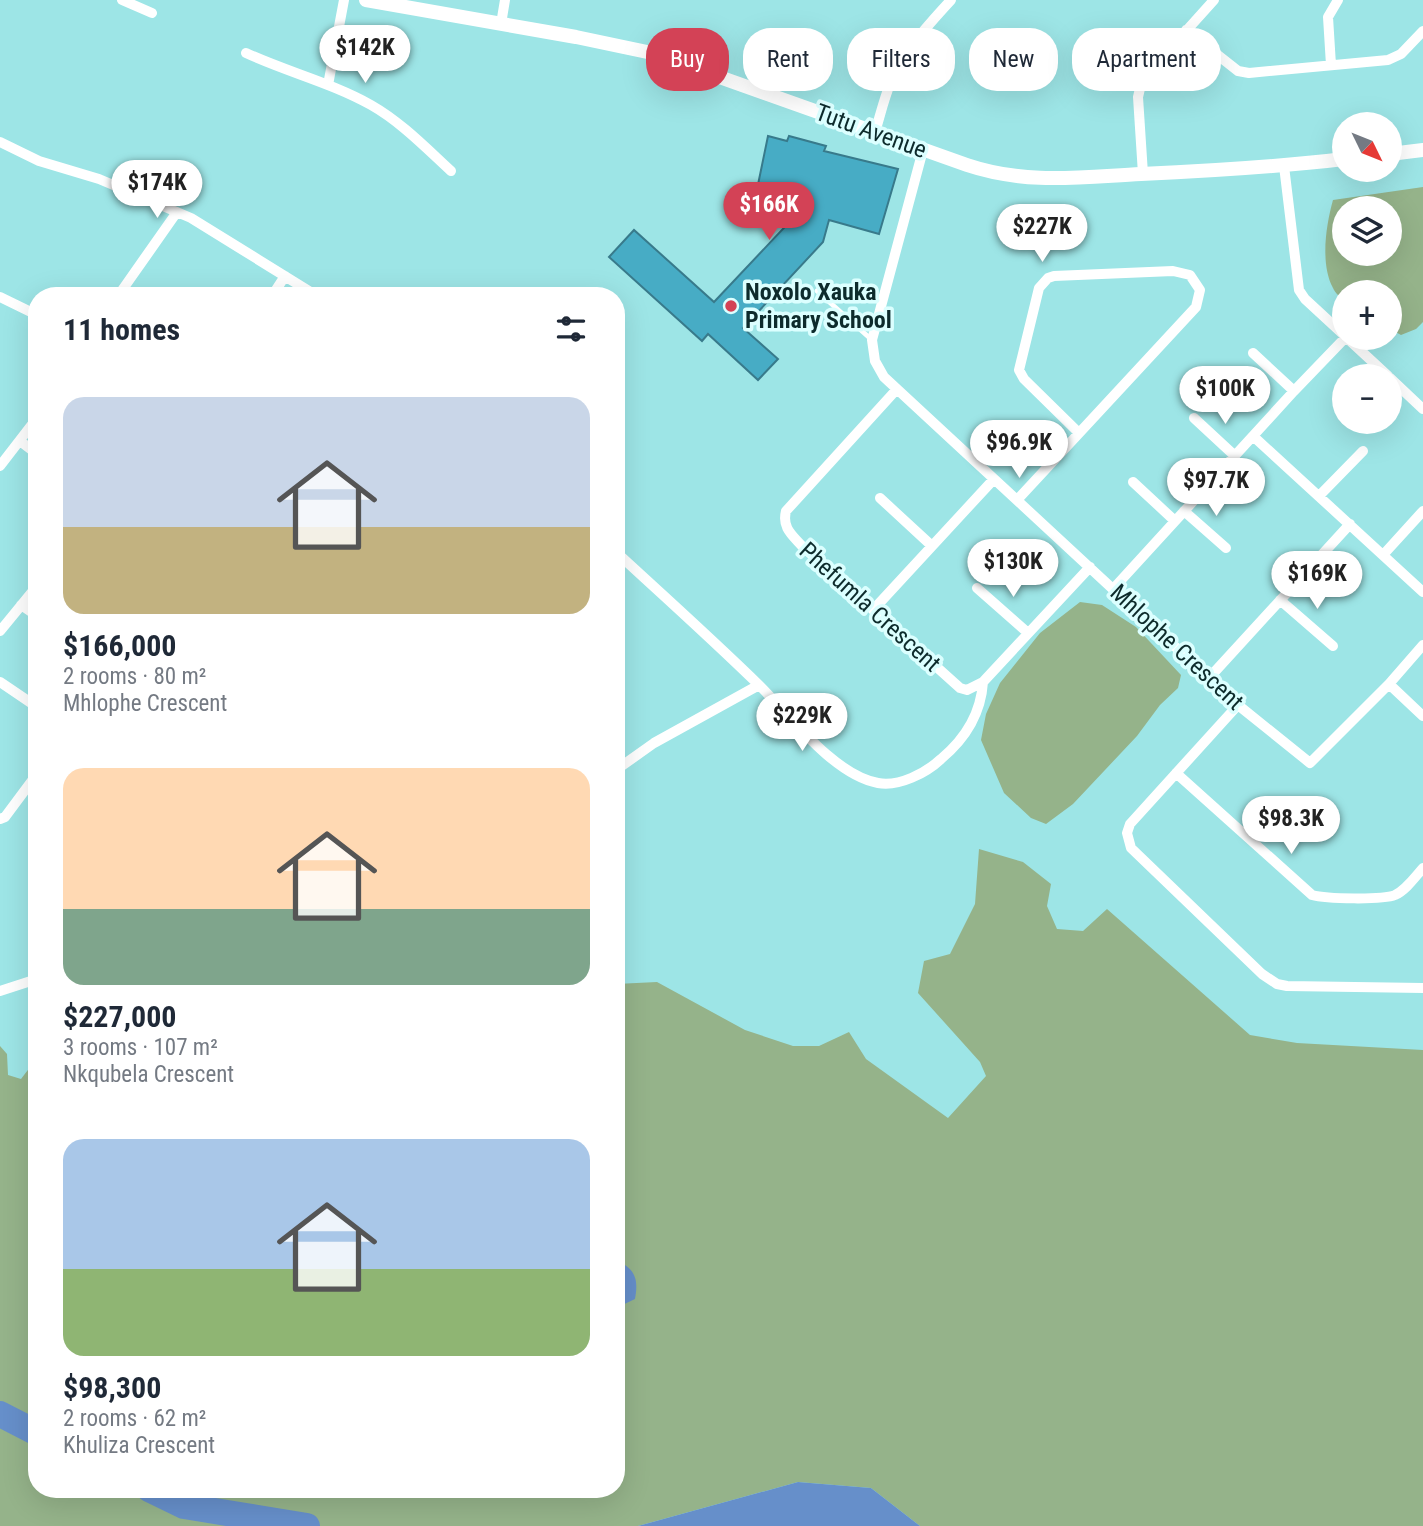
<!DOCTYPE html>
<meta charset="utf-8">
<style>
:root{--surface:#fff;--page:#f2f2f3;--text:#1f2937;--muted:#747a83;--accent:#d34256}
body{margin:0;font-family:"Roboto Condensed",sans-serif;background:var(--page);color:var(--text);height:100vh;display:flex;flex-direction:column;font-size:26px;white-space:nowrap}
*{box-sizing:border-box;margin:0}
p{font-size:23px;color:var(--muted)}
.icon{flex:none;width:38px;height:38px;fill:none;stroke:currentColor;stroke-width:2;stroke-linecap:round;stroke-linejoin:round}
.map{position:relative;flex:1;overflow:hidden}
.sheet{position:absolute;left:28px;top:287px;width:597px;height:1211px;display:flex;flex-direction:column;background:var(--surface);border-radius:28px;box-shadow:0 7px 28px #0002}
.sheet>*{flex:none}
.banner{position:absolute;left:646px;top:28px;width:665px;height:63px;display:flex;gap:14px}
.needle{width:46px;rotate:133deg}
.buttons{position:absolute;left:1332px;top:112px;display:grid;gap:14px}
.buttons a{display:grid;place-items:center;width:70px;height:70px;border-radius:50%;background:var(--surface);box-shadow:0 7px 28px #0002;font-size:35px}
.price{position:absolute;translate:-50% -60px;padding:0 16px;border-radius:24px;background:#fff;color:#222;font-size:23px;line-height:46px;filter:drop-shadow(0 2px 4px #0008)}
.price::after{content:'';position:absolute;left:50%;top:42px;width:21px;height:16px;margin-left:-10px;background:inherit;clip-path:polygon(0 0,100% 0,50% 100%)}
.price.current{background:var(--accent);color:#fff}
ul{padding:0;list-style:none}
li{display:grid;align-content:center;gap:14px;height:371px;padding:0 35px}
li span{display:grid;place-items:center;height:217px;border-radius:21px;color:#555}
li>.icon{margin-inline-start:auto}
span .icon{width:126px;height:126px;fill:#fffc;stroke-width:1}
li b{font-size:30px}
h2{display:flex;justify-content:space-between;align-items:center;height:84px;padding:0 35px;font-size:30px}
.tag{padding:0 24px;border-radius:28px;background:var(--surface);box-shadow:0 7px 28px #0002;font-size:24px;line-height:63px}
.tag.current{background:var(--accent);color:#fff}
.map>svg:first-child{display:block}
.green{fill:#95b38a;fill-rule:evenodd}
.water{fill:#668fca}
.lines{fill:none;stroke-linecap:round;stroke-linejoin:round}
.river{stroke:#668fca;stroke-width:26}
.building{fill:#47acc5;stroke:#387a8b;stroke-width:2}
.service{stroke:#fff;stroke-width:5}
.minor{stroke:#fff;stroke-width:10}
.tertiary{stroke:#fff;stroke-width:14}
.poi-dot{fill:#d34256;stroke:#dcffff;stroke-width:2.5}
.labels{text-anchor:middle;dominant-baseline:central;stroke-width:7;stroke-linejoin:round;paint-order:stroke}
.street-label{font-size:24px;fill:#0d2b2c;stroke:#dcffff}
.poi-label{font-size:24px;font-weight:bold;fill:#0d2b2c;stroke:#dcffff;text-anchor:start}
</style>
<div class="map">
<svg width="1423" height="1526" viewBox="0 0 1423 1526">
<rect width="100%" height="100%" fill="#9de5e6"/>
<path class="green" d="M1423 187V322L1416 329 1401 335 1390 329V292H1344V300C1340 297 1335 293 1333 288 1320 264 1326 225 1333 200ZM1344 208H1390V254H1344Z
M1080 602 1102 605 1136 627 1181 675 1178 688 1160 705 1137 736 1073 804 1046 824 1031 818 1004 793 981 740 986 714 1000 683 1040 633Z
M979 849 1023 862 1051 884 1047 906 1057 929 1083 931 1107 909 1250 1035 1297 1043 1423 1050V1526H920L871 1488 798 1482 638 1526H0V1046L7 1054 8 1075 21 1079 34 1062 37 1063V1489H616V1308L620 1307V1262L616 1263V984L657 982 745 1030 793 1046H819L849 1032 866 1059 948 1118 986 1076 980 1062 918 993 924 961 950 954 975 904Z"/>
<path class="water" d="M620 1262C637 1271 638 1282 635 1299L616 1308V1263Z
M798 1482 871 1488 920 1526H638Z"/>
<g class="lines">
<path class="river" d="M0 1414 37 1433
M149 1489 184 1506 307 1526"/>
</g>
<path class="building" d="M768 136 787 141 789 136 826 146 824 151 898 169 879 234 829 220 823 242 743 328 778 359 758 380 708 334 702 341 609 257 634 230 714 302 797 214 754 204Z"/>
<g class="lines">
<path class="service" d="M817 291 872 340"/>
<path class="minor" d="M122 0 152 13
M501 24 505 0
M1186 30 1238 71 1249 73 1388 60 1401 54 1423 31
M246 53C287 72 332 83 371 105 401 122 426 148 451 171
M1331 65 1328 17 1338 0
M328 85 344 0
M875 132C880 116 884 99 890 84 904 51 927 26 951 0
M0 142 39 161 99 179 191 218 317 296
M923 150 872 340 875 361 884 377 1238 705 1310 763 1389 684 1423 645
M1284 166 1299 290 1305 299 1344 335
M1143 174 1138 97 1142 80 1214 0
M118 296 177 212
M272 296 285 276
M0 297 37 315
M1347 338 1388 376
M1253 353 1294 391
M1390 378 1423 409
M897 389 786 511C782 527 791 534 801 545L960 688 967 690 983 682 1090 567
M1194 418 1235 456
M1253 436 1423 592
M20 441 37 454
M0 466 37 418
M1133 482 1175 521
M1319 496 1363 451
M880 498 932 546
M1017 500 1196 307 1200 290 1190 275 1173 271 1054 276 1048 278 1039 288 1019 370 1024 379 1079 433
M1184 511 1226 548
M616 552C664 596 713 640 760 686 790 716 834 775 878 783 899 787 926 773 941 759 965 739 981 713 983 682
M1383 555 1423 511
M977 588 1028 633
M1113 589 1294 391 1345 338
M1280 600 1333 646
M21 605 37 616
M873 610 994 479
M0 631 37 586
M1209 678 1350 524
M0 682 37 707
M1389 684 1423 716
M1238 705 1130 824 1127 833 1131 848 1262 974 1277 984 1287 986 1423 988
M616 770 654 743 759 685
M1176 773 1312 895C1326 899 1383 900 1395 895 1406 890 1415 877 1423 868
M0 819 5 817 37 774
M0 991 37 979"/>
<path class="tertiary" d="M366 0 576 37 652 53 967 165C1027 185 1080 177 1141 174 1209 171 1276 167 1344 159
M1390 154 1423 150"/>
</g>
<circle class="poi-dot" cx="731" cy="306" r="7"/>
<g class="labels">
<g class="street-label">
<text transform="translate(871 131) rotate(20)">Tutu Avenue</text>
<text transform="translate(870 607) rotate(42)">Phefumla Crescent</text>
<text transform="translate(1177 647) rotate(43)">Mhlophe Crescent</text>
</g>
<g class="poi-label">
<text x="745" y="292">Noxolo Xauka<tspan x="745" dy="28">Primary School</tspan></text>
</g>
</g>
</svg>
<div class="buttons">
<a><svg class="needle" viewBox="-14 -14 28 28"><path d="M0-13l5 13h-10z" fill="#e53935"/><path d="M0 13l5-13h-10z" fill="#747a83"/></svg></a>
<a><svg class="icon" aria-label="layers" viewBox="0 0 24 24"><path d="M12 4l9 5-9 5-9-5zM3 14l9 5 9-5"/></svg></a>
<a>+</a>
<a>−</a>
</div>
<b class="price" style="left:365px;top:85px">$142K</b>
<b class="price" style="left:157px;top:220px">$174K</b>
<b class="price current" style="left:769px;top:242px">$166K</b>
<b class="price" style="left:1042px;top:264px">$227K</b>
<b class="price" style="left:1225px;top:426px">$100K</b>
<b class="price" style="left:1019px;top:480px">$96.9K</b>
<b class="price" style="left:1216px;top:518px">$97.7K</b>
<b class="price" style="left:1013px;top:599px">$130K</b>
<b class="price" style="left:1317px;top:611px">$169K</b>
<b class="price" style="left:802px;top:753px">$229K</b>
<b class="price" style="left:1291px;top:856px">$98.3K</b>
<div class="banner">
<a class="tag current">Buy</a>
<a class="tag">Rent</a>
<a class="tag">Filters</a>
<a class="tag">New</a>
<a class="tag">Apartment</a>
</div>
<section class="sheet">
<h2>11 homes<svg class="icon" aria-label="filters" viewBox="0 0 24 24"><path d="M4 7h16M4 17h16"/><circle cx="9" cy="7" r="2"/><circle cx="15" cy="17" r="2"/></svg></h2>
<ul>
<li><span style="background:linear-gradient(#c9d6e8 60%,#c2b280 0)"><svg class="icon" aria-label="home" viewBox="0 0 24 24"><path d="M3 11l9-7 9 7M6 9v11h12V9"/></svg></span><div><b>$166,000</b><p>2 rooms · 80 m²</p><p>Mhlophe Crescent</p></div></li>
<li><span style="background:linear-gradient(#ffd9b3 65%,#7fa58c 0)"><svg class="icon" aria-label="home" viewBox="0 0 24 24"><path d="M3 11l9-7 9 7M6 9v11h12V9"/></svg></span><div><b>$227,000</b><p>3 rooms · 107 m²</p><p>Nkqubela Crescent</p></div></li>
<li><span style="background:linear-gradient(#a9c7e8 60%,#8fb573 0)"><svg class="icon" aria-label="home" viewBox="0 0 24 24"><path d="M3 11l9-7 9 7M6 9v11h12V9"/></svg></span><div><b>$98,300</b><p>2 rooms · 62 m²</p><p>Khuliza Crescent</p></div></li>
</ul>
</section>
</div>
